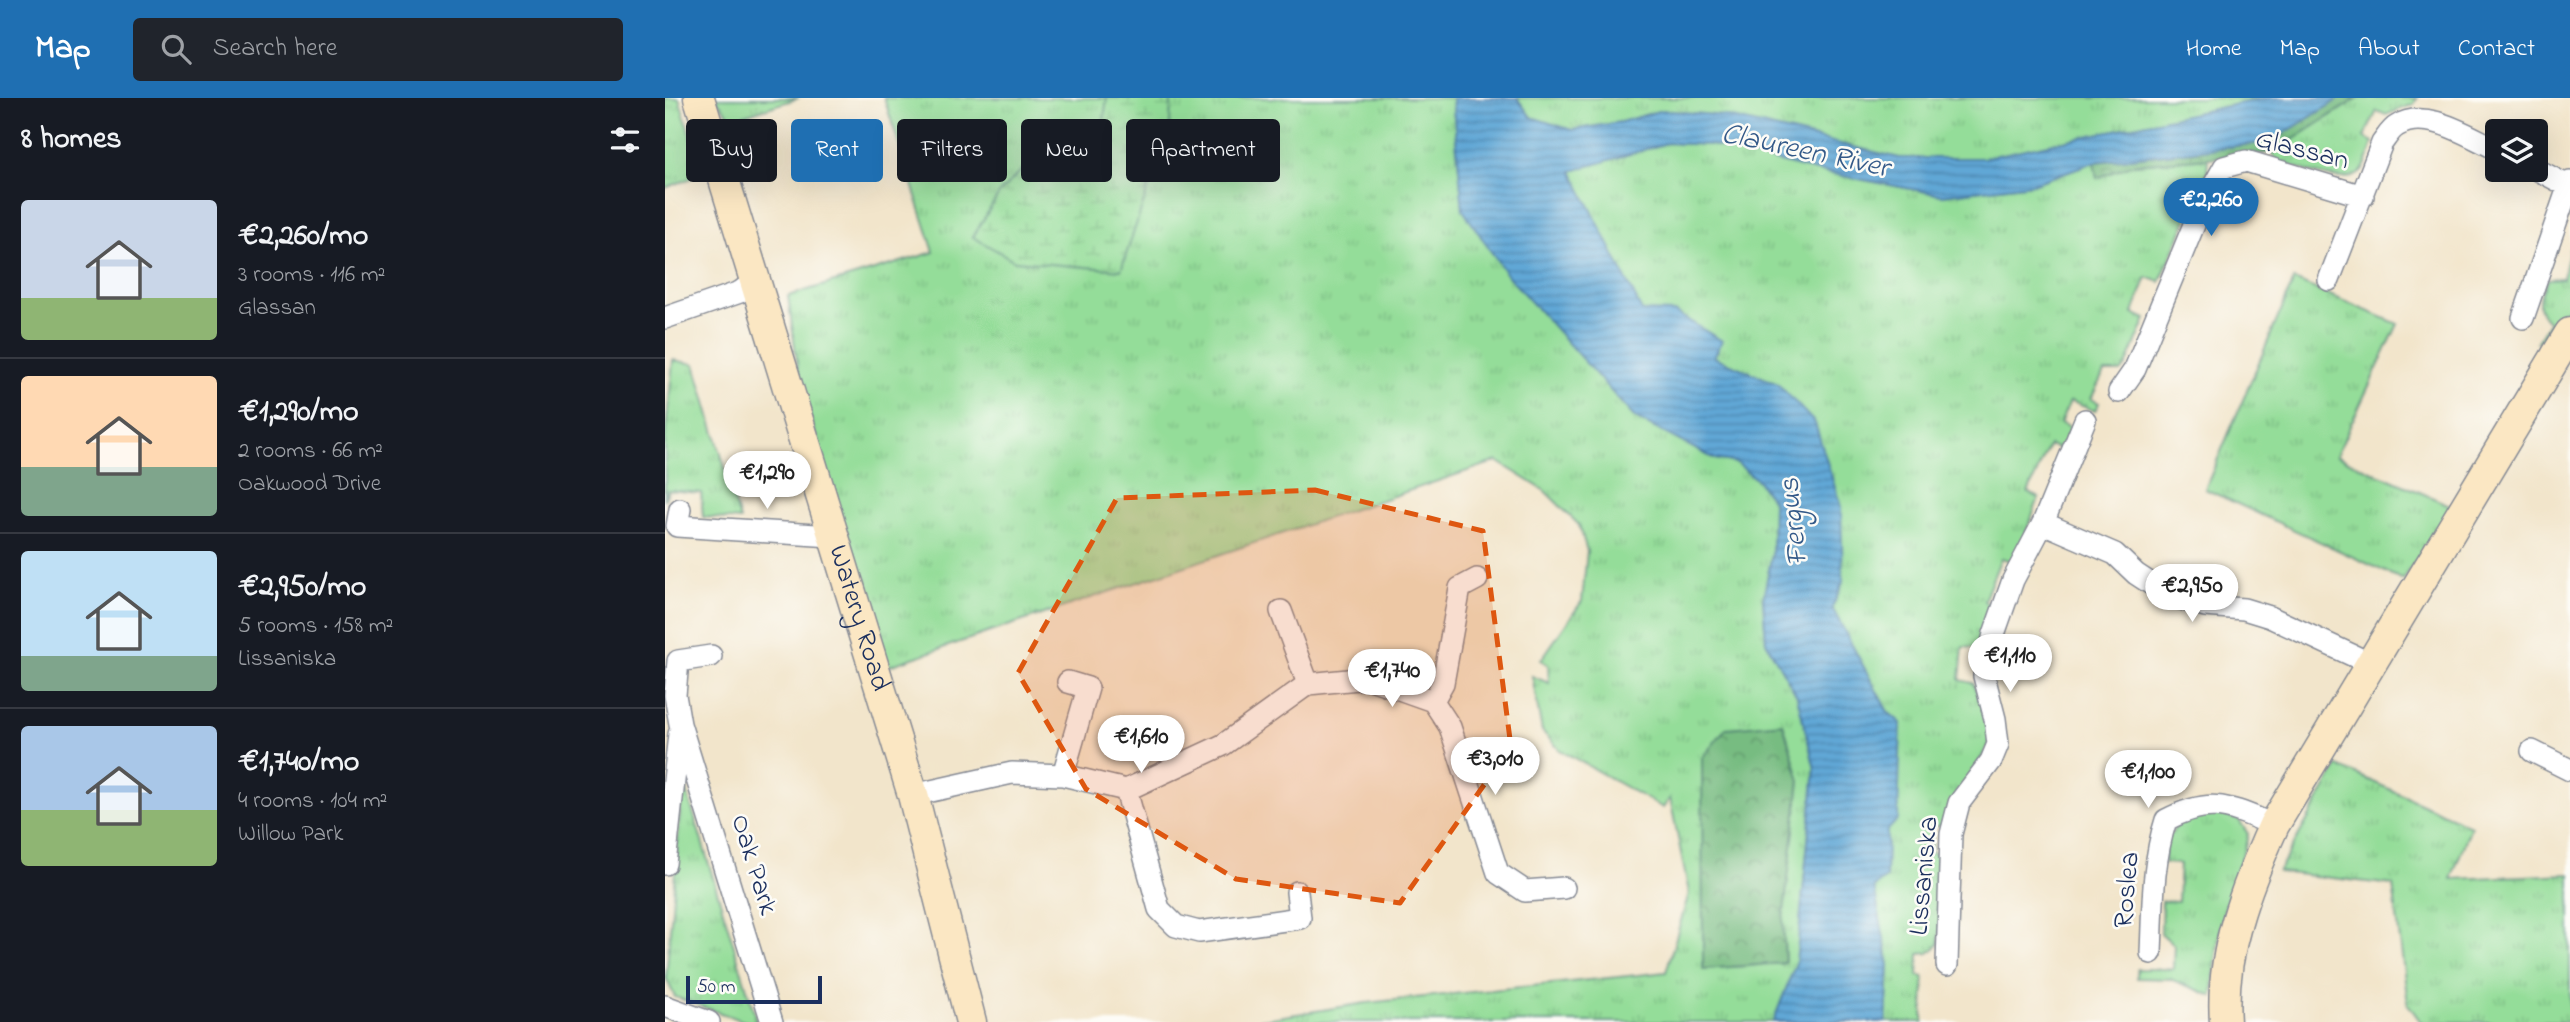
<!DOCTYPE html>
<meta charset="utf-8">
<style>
:root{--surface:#171b24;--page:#20242c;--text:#f1f3f6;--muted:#9ea1a6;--line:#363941;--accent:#1f6fb2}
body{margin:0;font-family:"Indie Flower",sans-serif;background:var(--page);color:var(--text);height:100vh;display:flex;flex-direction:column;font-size:26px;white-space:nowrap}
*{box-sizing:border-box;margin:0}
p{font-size:23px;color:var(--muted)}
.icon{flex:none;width:38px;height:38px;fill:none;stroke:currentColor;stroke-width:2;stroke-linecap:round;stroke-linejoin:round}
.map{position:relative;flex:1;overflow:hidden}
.drawer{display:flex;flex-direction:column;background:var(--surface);width:665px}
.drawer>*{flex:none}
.top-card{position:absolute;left:21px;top:21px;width:665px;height:63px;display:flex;gap:14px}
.fabs{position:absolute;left:1820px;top:21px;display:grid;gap:14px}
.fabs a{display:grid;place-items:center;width:63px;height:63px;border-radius:7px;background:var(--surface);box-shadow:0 7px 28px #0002;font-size:35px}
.scale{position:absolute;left:21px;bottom:18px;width:136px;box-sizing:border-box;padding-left:7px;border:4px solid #1b2f5e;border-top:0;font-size:19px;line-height:24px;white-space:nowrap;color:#1b2f5e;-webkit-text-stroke:5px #fdfcf7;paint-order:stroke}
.price{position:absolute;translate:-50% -60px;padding:0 16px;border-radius:24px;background:#fff;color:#222;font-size:23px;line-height:46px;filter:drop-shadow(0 2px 4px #0008)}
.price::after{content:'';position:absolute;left:50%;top:42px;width:21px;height:16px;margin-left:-10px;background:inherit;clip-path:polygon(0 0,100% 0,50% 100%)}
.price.current{background:var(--accent);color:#fff}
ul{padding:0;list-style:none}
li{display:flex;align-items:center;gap:21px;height:175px;padding:0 21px}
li+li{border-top:2px solid var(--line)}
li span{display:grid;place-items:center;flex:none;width:196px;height:140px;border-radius:7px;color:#555}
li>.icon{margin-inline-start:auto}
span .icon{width:84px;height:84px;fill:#fffc;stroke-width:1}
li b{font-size:30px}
h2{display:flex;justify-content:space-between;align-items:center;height:84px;padding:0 21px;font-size:30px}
.tag{padding:0 24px;border-radius:7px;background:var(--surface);box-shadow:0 7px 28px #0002;font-size:24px;line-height:63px}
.tag.current{background:var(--accent);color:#fff}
header{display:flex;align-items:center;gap:42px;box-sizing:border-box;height:98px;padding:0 35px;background:var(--accent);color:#fff}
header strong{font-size:33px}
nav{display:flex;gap:38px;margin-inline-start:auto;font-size:24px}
.search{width:490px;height:63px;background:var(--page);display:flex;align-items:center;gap:18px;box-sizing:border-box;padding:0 24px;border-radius:7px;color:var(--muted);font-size:26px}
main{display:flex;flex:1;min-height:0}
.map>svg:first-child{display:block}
.grass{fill:url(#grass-tufts);stroke:#58867c;stroke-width:2;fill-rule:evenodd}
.forest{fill:url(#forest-crowns);stroke:#497670;stroke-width:2}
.wetland{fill:url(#wetland-marsh);stroke:#58867c;stroke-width:2}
.water{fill:url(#water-rules);stroke:#3e6b9a;stroke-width:2}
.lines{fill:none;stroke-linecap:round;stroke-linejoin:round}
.street-casing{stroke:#868a94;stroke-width:24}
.secondary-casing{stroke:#868a94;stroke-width:33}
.street{stroke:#fff;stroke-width:21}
.secondary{stroke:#fbe7c3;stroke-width:30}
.marked{fill:#de5710;fill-opacity:0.2;stroke:#de5710;stroke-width:5;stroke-dasharray:14 9;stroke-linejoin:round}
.labels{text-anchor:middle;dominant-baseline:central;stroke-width:5;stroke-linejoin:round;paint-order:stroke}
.street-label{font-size:28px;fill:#1b2f5e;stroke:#fdfcf7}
.water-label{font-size:30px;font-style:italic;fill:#335988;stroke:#fdfcf7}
</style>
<header>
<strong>Map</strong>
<div class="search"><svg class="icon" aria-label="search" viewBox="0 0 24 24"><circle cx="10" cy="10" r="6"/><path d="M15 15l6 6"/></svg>Search here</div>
<nav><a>Home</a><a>Map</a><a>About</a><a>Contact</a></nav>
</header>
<main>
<section class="drawer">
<h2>8 homes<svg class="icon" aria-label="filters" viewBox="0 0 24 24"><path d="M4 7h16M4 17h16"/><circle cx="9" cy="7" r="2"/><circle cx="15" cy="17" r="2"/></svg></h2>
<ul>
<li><span style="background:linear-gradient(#c9d6e8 70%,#8fb573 0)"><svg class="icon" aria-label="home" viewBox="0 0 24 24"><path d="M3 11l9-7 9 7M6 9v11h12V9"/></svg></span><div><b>€2,260/mo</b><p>3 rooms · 116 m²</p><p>Glassan</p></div></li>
<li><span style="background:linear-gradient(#ffd9b3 65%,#7fa58c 0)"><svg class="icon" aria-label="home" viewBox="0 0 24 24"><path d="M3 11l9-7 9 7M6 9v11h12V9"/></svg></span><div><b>€1,290/mo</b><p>2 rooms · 66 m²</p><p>Oakwood Drive</p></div></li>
<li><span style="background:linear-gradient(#bfe0f5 75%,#7fa58c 0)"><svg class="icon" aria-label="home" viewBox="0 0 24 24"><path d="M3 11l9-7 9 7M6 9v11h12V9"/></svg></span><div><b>€2,950/mo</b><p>5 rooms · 158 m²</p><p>Lissaniska</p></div></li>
<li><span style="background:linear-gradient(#a9c7e8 60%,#8fb573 0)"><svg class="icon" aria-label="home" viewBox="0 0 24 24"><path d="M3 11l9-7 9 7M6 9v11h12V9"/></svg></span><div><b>€1,740/mo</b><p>4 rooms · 104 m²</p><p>Willow Park</p></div></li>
</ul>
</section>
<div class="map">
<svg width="1905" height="924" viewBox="0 0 1905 924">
<defs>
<pattern id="grass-tufts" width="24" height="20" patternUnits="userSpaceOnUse" patternTransform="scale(1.75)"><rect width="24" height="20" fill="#94dd99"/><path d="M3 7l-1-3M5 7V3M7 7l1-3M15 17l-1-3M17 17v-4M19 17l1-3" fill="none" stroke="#7fbe86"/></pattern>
<pattern id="forest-crowns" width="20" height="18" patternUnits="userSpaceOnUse" patternTransform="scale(1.75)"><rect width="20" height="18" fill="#77bc81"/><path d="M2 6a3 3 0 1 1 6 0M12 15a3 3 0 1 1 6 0" fill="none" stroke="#61996d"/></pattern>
<pattern id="wetland-marsh" width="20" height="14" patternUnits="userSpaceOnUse" patternTransform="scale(1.75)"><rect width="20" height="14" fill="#94dd99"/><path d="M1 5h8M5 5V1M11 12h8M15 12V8" fill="none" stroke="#7fbe86"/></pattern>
<pattern id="water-rules" width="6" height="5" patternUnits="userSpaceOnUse" patternTransform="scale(1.75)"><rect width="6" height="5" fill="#60a7d6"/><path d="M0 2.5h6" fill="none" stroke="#4e88b1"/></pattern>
</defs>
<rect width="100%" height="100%" fill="#fdfcf7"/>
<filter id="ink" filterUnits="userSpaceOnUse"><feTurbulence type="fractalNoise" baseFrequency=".0143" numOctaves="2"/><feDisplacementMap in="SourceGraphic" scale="14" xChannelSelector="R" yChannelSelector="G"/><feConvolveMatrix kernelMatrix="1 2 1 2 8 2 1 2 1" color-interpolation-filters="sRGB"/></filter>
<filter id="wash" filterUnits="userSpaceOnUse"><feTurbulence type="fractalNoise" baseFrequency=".00686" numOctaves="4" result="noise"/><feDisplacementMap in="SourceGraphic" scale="28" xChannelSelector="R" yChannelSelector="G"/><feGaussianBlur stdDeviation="1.57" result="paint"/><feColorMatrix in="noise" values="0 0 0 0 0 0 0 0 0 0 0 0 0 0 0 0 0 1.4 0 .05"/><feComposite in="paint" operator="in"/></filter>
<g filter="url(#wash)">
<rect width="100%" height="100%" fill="#f2e5cb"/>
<path class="grass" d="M0 0H14L37 76 0 90Z
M50 0H134L67 21Z
M219 0H787L798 112 842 177 970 320 1050 361 1072 365 1093 383 1108 404 1107 456 1098 502 1101 544 1132 598 1150 671 1131 865 1108 924H581L701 905 1001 874 1024 795 1005 700 998 710 895 652 877 633 867 578 884 585 883 567 876 562 917 503 922 453 914 427 880 393 832 363 221 569 135 286 123 198 269 154ZM1118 822 1120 865 1038 871Z
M852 0H1600L1319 60H1234L1059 18 997 12 956 24 907 32 866 19Z
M1693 0H1752L1749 6 1721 17 1712 13 1699 39 1708 44C1705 53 1702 68 1696 74 1680 90 1632 69 1612 63L1607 55Z
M1002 45 1047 47 1147 72 1277 97 1367 86 1429 64 1433 79 1469 66 1543 60 1542 75 1495 184 1482 179 1468 215 1481 221 1461 268 1456 274H1439L1426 301 1434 305 1430 313 1405 303 1395 325 1405 330 1396 352 1384 347 1363 395 1374 400 1349 464 1336 460 1319 503 1326 508 1327 514 1310 550 1298 549 1295 582 1308 585 1325 629 1326 643 1278 728H1267L1266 755 1277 756 1274 846 1264 855 1254 856 1253 878 1259 879 1258 924H1221L1224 867 1209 789 1221 780 1222 733 1236 626 1223 614 1167 510 1178 484 1113 286 1049 259 1057 243 1010 214H977L906 73Z
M1905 150V206L1881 248 1872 244 1884 224C1868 210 1874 198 1883 181L1898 180Z
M1629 182 1733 226 1671 358 1787 408 1738 482 1540 391Z
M8 262 30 266 75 422 38 419 36 395 3 392 0 402V342Z
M1673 668 1806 728 1786 781 1905 776V924H1756L1743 906 1728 787 1613 774Z
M18 681 92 924H81L10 899 1 880Z
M1548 714 1574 722 1583 736C1580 755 1572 770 1566 788 1554 824 1550 861 1548 898L1505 881 1472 880V871H1508L1509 847 1496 835 1497 803 1513 804 1515 766 1499 765 1501 744 1514 724Z"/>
<path class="forest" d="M1676 0H1693L1607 55 1469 66 1432 80 1429 64 1605 44Z
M1118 625 1135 683 1118 822 1120 865 1038 871 1037 660 1061 630Z"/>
<path class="wetland" d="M442 0H506L505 25 456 172 350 163 308 139 335 94 368 61 437 34Z"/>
<path class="water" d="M787 0H852L866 19 907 32 956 24 997 12 1059 18 1234 60H1319L1600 0H1676L1605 44 1429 64 1367 86 1277 97 1147 72 1047 47 1002 45 907 73 977 213 1009 214 1057 243 1049 259 1113 286 1150 325 1176 409 1178 484 1167 510 1223 614 1236 625 1233 721 1222 733 1221 780 1209 789 1224 867 1221 924H1108L1131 865 1150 671 1132 598 1101 544 1098 501 1107 456 1108 404 1093 383 1072 365 1050 361 970 320 842 177 798 112Z"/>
</g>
<g filter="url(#ink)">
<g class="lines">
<g class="street-casing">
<path id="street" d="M1871 71 1905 89
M1664 182 1717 45C1721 40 1726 31 1732 28 1761 9 1804 39 1832 51
M0 220 75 194 88 184
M1858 220 1905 84
M1454 294 1470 271 1535 112 1559 69 1581 63 1698 98
M15 411 12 428 167 438
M1378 425 1450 456 1471 476 1503 497 1540 508 1579 511 1605 519 1704 565
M616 513 643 586 703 580 768 603 778 585 795 490 812 481
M46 558 13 563 10 597 15 626 107 924
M768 603 785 629 833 775 860 793 899 790
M1867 653 1905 672
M398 677 423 590 403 584
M461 692 558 647 643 586
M248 697 347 675 398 677 461 692 494 811 511 828 534 834 635 820 632 794
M0 766 14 636
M1486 855C1488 810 1487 765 1501 722 1547 698 1564 709 1609 727
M1282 867 1286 736 1294 705 1326 663 1333 646 1330 621 1319 578 1329 536 1348 482 1378 425 1420 322
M0 908 44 924"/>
</g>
<g class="secondary-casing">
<g id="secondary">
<path id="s1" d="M34 0 248 697 306 924"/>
<path d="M1560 924C1555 855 1581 789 1609 727L1905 235"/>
</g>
</g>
<use href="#street" class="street"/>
<use href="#secondary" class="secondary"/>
</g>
</g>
<path class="marked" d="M650 392 818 433 846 649 735 805 571 781 421 691 353 575 452 400Z"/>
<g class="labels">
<g class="street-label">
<text transform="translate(1637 53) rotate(14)">Glassan</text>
<text stroke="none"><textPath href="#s1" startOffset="544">Watery Road</textPath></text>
<text transform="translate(88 767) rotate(73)">Oak Park</text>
<text transform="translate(1260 778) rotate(-85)">Lissaniska</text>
<text transform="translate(1463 792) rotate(-85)">Roslea</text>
</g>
<g class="water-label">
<text transform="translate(1140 54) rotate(12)">Claureen River</text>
<text transform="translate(1130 424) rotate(-96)">Fergus</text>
</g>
</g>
</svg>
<div class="fabs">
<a><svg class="icon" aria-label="layers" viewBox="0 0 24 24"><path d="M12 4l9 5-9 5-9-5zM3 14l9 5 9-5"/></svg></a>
</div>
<div class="scale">50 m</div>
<b class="price current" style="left:1546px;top:140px">€2,260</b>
<b class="price" style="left:102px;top:413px">€1,290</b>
<b class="price" style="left:1527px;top:526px">€2,950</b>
<b class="price" style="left:1345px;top:596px">€1,110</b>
<b class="price" style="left:727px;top:611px">€1,740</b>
<b class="price" style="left:476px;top:677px">€1,610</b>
<b class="price" style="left:830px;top:699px">€3,010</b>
<b class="price" style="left:1483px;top:712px">€1,100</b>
<div class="top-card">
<a class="tag">Buy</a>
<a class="tag current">Rent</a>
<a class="tag">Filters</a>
<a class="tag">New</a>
<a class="tag">Apartment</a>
</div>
</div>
</main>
